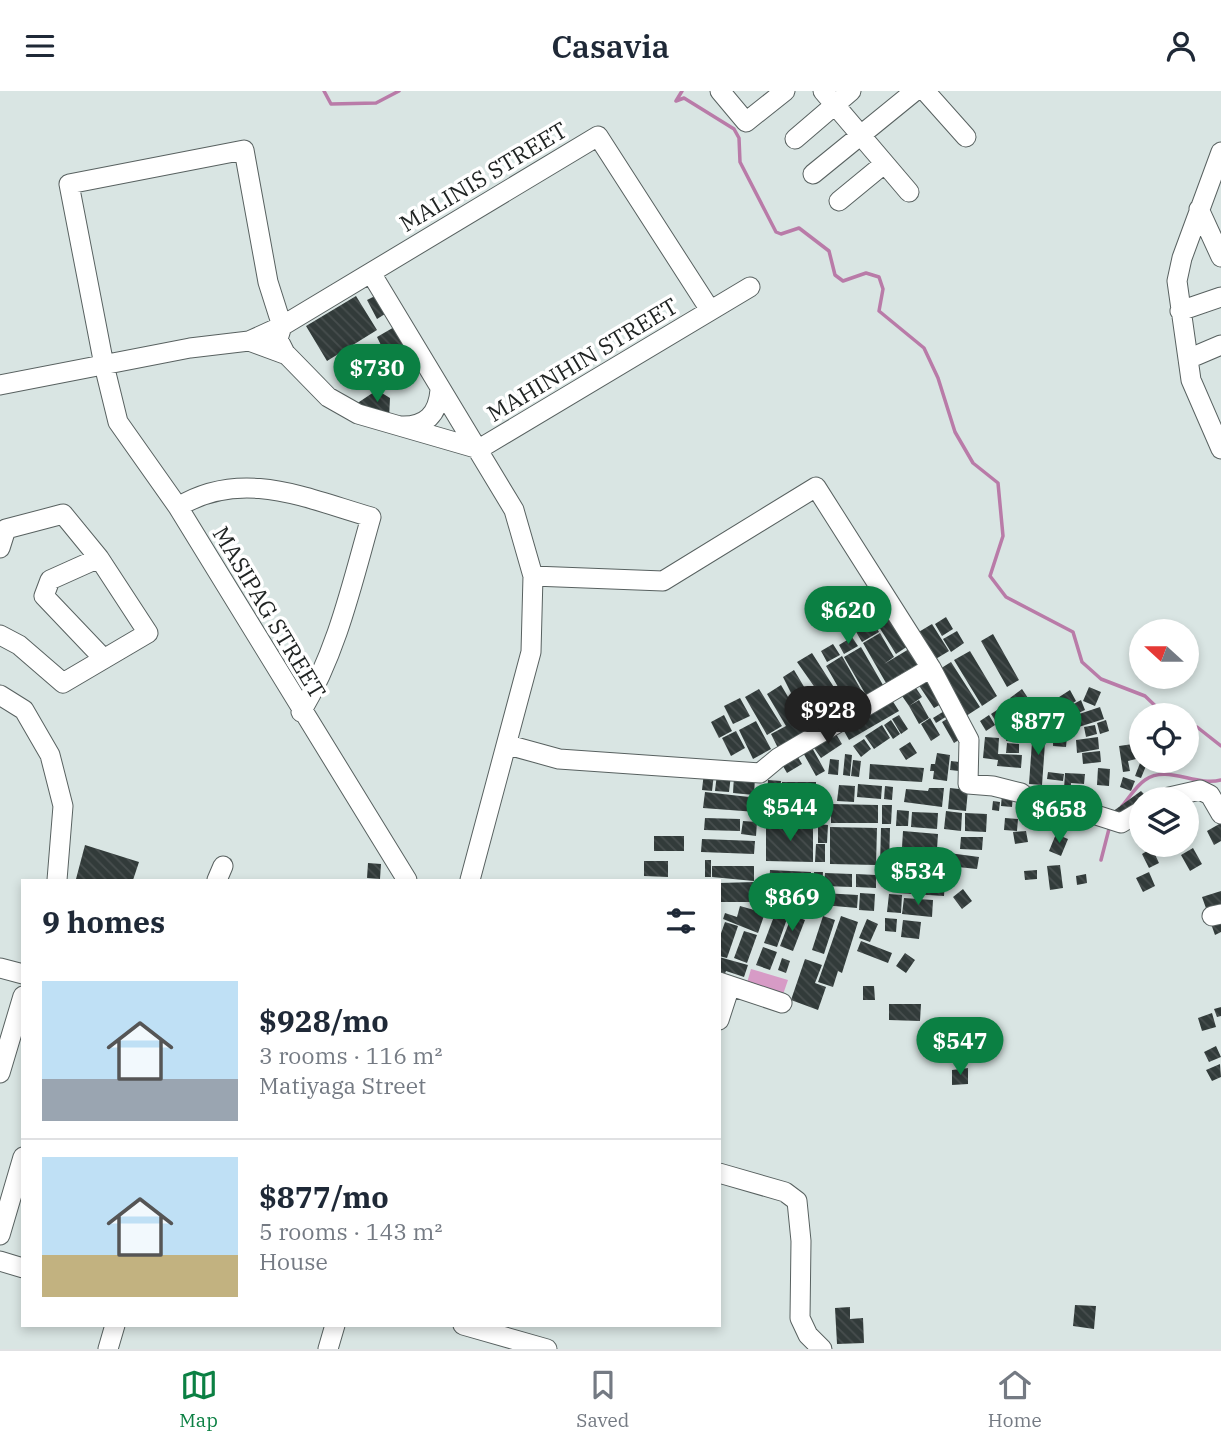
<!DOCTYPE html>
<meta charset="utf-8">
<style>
:root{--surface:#fff;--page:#f2f2f3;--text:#1f2937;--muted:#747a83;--line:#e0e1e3;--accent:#0b8043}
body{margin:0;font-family:"IBM Plex Serif",serif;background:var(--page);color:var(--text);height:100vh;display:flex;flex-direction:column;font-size:26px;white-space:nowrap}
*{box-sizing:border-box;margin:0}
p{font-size:23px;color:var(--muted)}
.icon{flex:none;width:38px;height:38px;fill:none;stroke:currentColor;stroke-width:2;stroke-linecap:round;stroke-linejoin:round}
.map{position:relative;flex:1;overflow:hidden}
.side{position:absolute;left:21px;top:788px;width:700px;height:448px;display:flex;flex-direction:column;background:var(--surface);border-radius:0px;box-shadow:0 4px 10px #0003}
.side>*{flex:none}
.needle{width:46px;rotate:291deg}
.buttons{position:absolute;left:1129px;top:528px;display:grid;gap:14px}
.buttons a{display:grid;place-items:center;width:70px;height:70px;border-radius:50%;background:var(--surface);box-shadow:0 4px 10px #0003;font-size:35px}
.price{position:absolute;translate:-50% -60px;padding:0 16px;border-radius:24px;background:var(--accent);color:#fff;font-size:23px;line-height:46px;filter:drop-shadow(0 2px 4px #0008)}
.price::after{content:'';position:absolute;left:50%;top:42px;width:21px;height:16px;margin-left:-10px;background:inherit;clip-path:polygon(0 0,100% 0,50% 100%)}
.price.on{background:#222;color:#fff}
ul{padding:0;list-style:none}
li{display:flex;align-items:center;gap:21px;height:175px;padding:0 21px}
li+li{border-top:2px solid var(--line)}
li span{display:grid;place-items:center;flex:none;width:196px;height:140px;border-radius:0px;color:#555}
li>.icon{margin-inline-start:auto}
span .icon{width:84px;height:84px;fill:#fffc;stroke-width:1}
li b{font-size:30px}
h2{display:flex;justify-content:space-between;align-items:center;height:84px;padding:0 21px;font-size:30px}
header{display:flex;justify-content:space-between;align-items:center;height:91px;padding:0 21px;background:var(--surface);font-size:32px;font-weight:600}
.dock{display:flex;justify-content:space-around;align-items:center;height:98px;border-top:2px solid var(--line);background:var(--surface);font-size:19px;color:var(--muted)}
.dock a{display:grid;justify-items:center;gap:4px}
.dock .on{color:var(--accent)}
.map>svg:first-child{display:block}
.pitch{fill:#d79bc6}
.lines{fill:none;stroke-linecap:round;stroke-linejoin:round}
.stream{stroke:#b97ba8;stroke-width:3.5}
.building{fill:url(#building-back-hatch)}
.minor-casing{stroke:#586160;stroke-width:21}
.minor{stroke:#fff;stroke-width:19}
.labels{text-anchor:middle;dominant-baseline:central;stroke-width:7;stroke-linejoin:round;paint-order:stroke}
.street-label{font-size:23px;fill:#1f2322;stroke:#fff}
</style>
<header><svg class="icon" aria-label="menu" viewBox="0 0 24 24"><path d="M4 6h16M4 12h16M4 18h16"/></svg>Casavia<svg class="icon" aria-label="person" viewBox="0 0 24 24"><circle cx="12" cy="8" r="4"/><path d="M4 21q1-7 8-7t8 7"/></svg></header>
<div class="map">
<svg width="1221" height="1258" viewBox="0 0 1221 1258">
<defs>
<pattern id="building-back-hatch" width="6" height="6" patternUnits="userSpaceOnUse" patternTransform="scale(1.75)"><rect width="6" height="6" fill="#323b3a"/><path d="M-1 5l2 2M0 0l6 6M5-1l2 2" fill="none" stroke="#474e4e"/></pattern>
</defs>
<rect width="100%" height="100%" fill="#d9e5e3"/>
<path class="pitch" d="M751 878 788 889 779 915 744 902Z"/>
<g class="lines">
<path class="stream" d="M324 0 331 13 376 12 399 0
M682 0 676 10 684 7 734 38 739 47 740 71 776 141 781 143 799 137 829 160 835 184 843 190 866 182 879 186 883 198 879 220 924 257 938 287 955 341 973 372 998 392 1003 445 990 485 1006 506 1073 541 1082 571 1101 588 1145 605 1166 625
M1186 637 1197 636 1221 655
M1122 715C1129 707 1136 695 1145 689 1167 673 1196 696 1221 689
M1101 769 1110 734"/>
</g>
<path class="building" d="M356 205 377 239 327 270 306 235Z
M375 205 385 223 377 228 367 209Z
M396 235 417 274 396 285 377 246Z
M376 256 390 278 368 293 354 270Z
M377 299 390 307 389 328 356 313Z
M887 520 908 555 896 563 874 528Z
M946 526 953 538 942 545 935 533Z
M872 529 879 541 862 551 855 539Z
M932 533 949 560 934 569 917 542Z
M957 540 964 552 951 561 943 548Z
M880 542 894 566 884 573 909 558 918 573 886 592 863 552Z
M993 543 1019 589 1007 596 981 550Z
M852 546 858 555 844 563 839 554Z
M833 553 840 564 827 571 821 560Z
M861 556 883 594 866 604 844 566Z
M970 560 997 605 982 615 954 569Z
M812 562 837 601 827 606 838 624 827 631 813 607 829 596 818 601 797 571Z
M842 565 865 606 849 615 826 575Z
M951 571 980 616 963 627 935 581Z
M794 579 815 614 801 622 783 586Z
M925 584 943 612 934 617 916 590Z
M781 594 800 626 790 632 797 629 805 642 778 657 771 643 786 635 767 603Z
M914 594 922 606 909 615 900 602Z
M1089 596 1101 601 1095 615 1083 610Z
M759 598 782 635 767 644 745 606Z
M1022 598 1028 607 1015 615 1010 607Z
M1070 599 1076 610 1066 617 1081 609 1085 619 1056 632 1052 624 1062 619 1056 608Z
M740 607 750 625 733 633 724 615Z
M892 609 899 620 849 649 844 640Z
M919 609 929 627 919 633 909 615Z
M1033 614 1040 625 1029 632 1022 622Z
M815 615 826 633 812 641 802 623Z
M1003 615 1011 627 999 635 991 623Z
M1100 616 1104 628 1069 639 1064 628Z
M949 617 952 622 936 632 933 627Z
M724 624 732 640 719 647 711 631Z
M899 624 908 638 901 643 892 628Z
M953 624 965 645 954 652 942 631Z
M989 624 995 634 986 640 980 630Z
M930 627 940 644 931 650 921 633Z
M891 629 900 643 893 648 884 634Z
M1106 629 1109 640 1100 643 1097 632Z
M756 630 771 658 753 668 739 639Z
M882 634 890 647 874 658 865 645Z
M1095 634 1097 643 1086 646 1084 636Z
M1033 637 1046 638 1042 694 1029 693Z
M1006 639 1023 640 1022 651 1006 650Z
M736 640 745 657 731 665 722 647Z
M836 643 842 653 821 667 814 657Z
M1053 645 1067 646 1066 656 1053 655Z
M985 646 999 647 998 663 1022 664 1021 677 997 675 998 669 983 667Z
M1098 646 1099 658 1077 662 1076 649Z
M864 648 871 658 861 666 853 655Z
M910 651 917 662 906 669 899 658Z
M1007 652 1019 653V662H1006Z
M810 653 825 680 816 685 801 658Z
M1133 653 1136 668 1128 670 1130 680 1123 681 1119 655Z
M1100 660 1101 671 1083 673 1082 662Z
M795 661 802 673 787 682 780 670Z
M937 662 950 664 947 690 933 688 934 680H930L931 673H935Z
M845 663 852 664 850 685 843 684Z
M830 668 839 669 838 684 828 683Z
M853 669 861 670 859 686 851 685Z
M951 670 968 672V681L950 679Z
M1140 672 1146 675 1141 687 1135 685Z
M870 673 924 677 922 691 869 688Z
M1098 677 1110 678 1109 695 1097 694Z
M704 681 714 683 712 700 702 699Z
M1048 681 1064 683 1063 690 1047 688Z
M1065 682 1085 683 1084 693 1071 692V698H1064Z
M717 683 731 684 729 701 715 700Z
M734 685 755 687 754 704 733 702Z
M1123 686 1135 690 1131 700 1120 696Z
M768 689 781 690 780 702H767Z
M782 691H816V703H782Z
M858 693 882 695 881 708 857 706Z
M839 694 855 695 854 711 837 710Z
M885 695 893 696 892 709 884 708Z
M1073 695 1090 697 1089 714 1072 712Z
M929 697H944L942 716 904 711 906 698 928 700Z
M950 697 968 699 966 720 948 718Z
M1141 700 1146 705 1117 726 1112 721Z
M705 701 758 707 756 721 703 717Z
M1002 703 1013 704 1012 716 1001 715Z
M772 707 810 708 809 726H772Z
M818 709H828L827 727H818Z
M993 710 1000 711 999 720 992 719Z
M831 713 878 714V732H831Z
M882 714H892L891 733H882Z
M1047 717 1055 721 1048 735 1040 732Z
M897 719 909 720 908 735H896Z
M946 720 962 722 961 740 944 738Z
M1060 720 1072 724 1067 739 1055 734Z
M912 721 938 722 937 738 911 736Z
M965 722 987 723 986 741 965 740Z
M705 727 740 728V740L704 739Z
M1005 727 1018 728 1017 740 1004 739Z
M743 730 757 731 756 745 741 743Z
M1221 732V750L1214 754 1207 740Z
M766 733 813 734V771L766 770Z
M818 733 828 734 827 752H818Z
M830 736 877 737 876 774 830 773Z
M881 737H890L889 775 880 774Z
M903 740 938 743 937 758 902 756Z
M1026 740 1028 751 1015 753 1013 741Z
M1056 743 1068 748 1061 765 1049 760Z
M654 745H684V760H654Z
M961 746H983L982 759 960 758Z
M702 748 755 750 754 763 701 761Z
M816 753H825V771H815Z
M85 754 139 771 133 789 76 788Z
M1152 757 1159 772 1149 777 1142 763Z
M1193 757 1202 773 1190 780 1181 764Z
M902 761 936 763 935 778 901 776Z
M949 762 979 766 977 778 948 775Z
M705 769H711V786H705Z
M644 770H668V786L644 785Z
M368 772 381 773 380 788 367 787Z
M1060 774 1063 797 1050 799 1047 775Z
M712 775H754V790L712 786Z
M770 779 811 781V797L769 795Z
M1037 779V788L1025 789 1024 780Z
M814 781H823L822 797H813Z
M1149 781 1155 795 1143 801 1136 787Z
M825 782 852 783V796L824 795Z
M856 783 876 784V797L856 796Z
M1086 783 1087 792 1077 794 1076 785Z
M898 787 945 790 944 805 897 802Z
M755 791V811H719V792Z
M765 798 808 800 807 816 764 814Z
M963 798 972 810 962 818 953 806Z
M812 800H820V816H811Z
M1221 800V816L1207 820 1202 806Z
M823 802 858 804 857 817 823 814Z
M860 802 875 803 874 820 859 819Z
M889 803 902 804 901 822 887 821Z
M904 807 933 809 932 826 902 823Z
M740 815 765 822 758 842 723 828 725 822 737 826Z
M776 820 788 825 777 856 764 852Z
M792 824 805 829 793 860 780 855Z
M823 825 835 829 824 863 812 859Z
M841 825 858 831 842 882 838 880 833 896 818 891Z
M1221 826V841L1215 844 1210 830Z
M885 827 897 828 896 841 885 840Z
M867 828 878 833 870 851 859 847Z
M903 829 921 831 919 848 901 846Z
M725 831 738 835 727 867 719 865V848Z
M744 840 757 844 747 872 734 867Z
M861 850 892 862 888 872 857 860Z
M763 856 777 861 770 879 756 874Z
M905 862 915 869 906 882 896 875Z
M719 866 748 874 744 886 726 880 722 890 719 889Z
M782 867 790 870 786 882 778 879Z
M805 868 822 874 815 892 826 896 818 919 791 909Z
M863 895H874L875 909H863Z
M889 913H921L920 930 889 929Z
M1221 916V925L1217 926 1214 918Z
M1212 922 1216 936 1202 940 1198 927Z
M1216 955 1221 966 1209 971 1204 961Z
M1220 973 1221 986 1212 990 1206 979Z
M968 977V993L952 994V979Z
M1075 1214 1096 1215 1094 1238 1073 1235Z
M850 1216V1228L863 1227 864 1252 837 1253 835 1217Z"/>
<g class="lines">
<g class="minor-casing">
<path id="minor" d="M720 0 746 31 785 0
M823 0 909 101
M925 0 966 46
M795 48 851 0
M1221 61 1182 167 1177 190 1191 289 1221 358
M813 83 915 0
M839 110 884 73
M1199 118 1221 166
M371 182 514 419 533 485 531 561 470 789
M1180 220 1221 206
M249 250 282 235 598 45 710 219
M286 264 278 248 282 235 268 191 244 59 69 93 104 274 118 331 178 416 407 789
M1188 268 1221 254
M0 294 190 257 249 250 287 264 328 306 358 323 479 358
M401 335C426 336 438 323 440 299
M479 358 750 196
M178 416C242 377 305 407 371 426 352 493 337 561 301 621
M0 457 6 438 63 423 99 467 148 542 63 592 19 554 0 544
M99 467 50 489 44 505 103 567
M533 485 663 490 816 396 931 577 969 649 968 693 993 695 1021 702 1039 716H1071L1121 732 1141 720
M0 604 24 619 50 664 63 715 57 789
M508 654 559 668 760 682 778 667 931 577
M1156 709 1200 699 1210 704 1221 723
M217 789 223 775
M1212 825 1221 823
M0 877 23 883
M719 891 782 912
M719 929 730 895
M0 982 23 905
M719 1082 785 1101 797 1110 801 1150 800 1227 808 1244 822 1258
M0 1144 23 1066
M0 1170 23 1177
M463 1234 547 1258
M108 1258 115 1234
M328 1258 335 1234"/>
</g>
<use href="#minor" class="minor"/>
</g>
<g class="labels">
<g class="street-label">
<text transform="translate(483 85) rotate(-31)">MALINIS STREET</text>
<text transform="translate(582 268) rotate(-31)">MAHINHIN STREET</text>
<text transform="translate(270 521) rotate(59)">MASIPAG STREET</text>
</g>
</g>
</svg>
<div class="buttons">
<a><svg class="needle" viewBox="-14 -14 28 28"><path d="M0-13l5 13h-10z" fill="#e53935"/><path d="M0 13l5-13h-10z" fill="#747a83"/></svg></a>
<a><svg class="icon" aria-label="locate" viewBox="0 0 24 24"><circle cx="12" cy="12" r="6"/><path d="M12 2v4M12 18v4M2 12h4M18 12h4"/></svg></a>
<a><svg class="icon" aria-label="layers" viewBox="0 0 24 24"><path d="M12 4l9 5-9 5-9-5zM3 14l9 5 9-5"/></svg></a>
</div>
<b class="price" style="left:377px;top:313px">$730</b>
<b class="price" style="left:848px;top:555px">$620</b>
<b class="price on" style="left:828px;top:655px">$928</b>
<b class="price" style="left:1038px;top:666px">$877</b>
<b class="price" style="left:790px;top:752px">$544</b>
<b class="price" style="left:1059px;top:754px">$658</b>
<b class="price" style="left:918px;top:816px">$534</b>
<b class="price" style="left:792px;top:842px">$869</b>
<b class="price" style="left:960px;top:986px">$547</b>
<section class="side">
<h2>9 homes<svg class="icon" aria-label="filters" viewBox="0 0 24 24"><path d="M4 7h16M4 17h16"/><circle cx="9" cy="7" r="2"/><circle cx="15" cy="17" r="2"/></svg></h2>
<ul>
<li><span style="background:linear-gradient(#bfe0f5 70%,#9aa5b1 0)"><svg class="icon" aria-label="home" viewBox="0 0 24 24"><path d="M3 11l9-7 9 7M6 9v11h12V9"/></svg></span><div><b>$928/mo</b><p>3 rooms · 116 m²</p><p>Matiyaga Street</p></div></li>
<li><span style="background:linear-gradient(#bfe0f5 70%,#c2b280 0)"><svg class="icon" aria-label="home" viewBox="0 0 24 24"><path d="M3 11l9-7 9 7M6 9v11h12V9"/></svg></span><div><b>$877/mo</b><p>5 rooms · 143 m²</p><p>House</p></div></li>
</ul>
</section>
</div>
<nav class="dock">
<a class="on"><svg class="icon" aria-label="map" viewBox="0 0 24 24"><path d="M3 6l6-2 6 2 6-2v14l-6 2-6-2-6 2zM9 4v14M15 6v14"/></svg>Map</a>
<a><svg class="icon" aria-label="saved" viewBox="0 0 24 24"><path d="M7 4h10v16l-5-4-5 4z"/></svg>Saved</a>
<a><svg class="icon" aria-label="home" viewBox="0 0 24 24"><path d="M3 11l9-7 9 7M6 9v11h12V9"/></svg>Home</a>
</nav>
